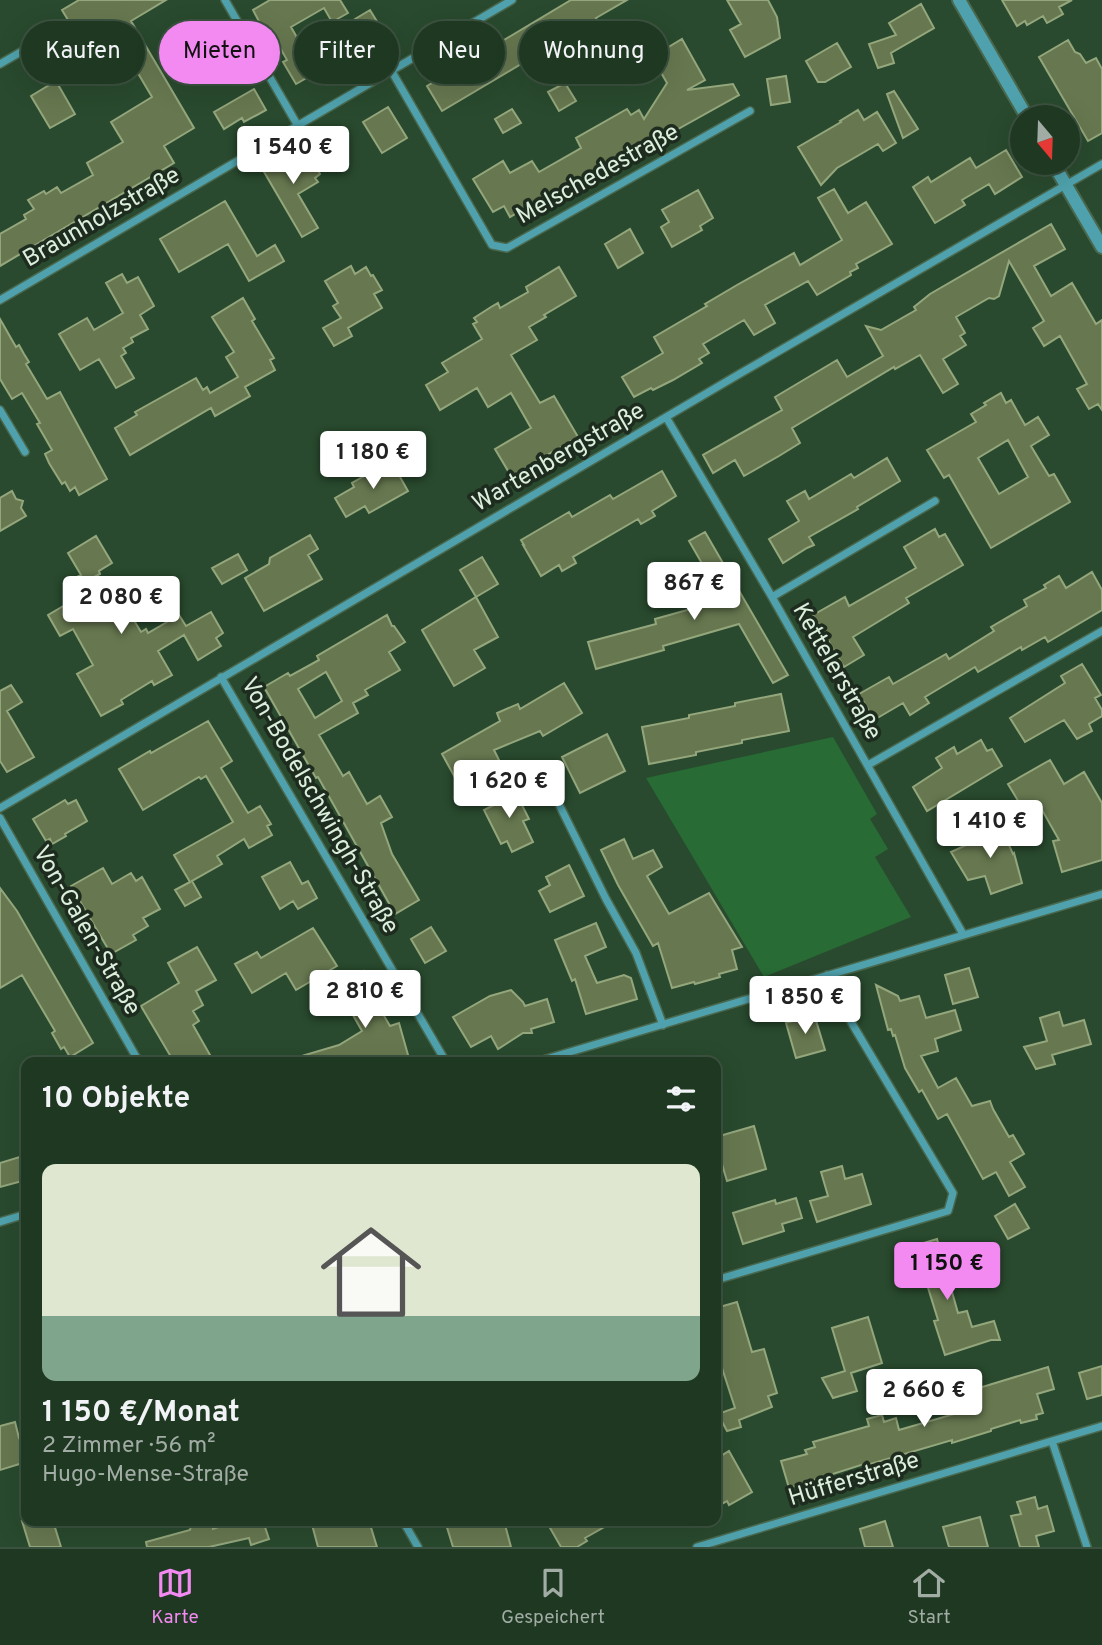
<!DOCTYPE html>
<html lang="de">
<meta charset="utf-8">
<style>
:root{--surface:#1f3822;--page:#273f2a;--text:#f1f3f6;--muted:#a1aca5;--line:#3c5240;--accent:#f38af2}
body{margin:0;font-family:Overpass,sans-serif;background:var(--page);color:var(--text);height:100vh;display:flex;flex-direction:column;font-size:26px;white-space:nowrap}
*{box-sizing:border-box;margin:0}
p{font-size:23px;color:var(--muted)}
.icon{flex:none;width:38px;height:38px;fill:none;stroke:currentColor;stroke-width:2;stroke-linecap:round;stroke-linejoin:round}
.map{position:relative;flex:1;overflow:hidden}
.side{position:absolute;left:21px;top:1057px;width:700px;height:469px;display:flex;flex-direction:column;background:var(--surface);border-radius:14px;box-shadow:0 7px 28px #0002,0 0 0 2px var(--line)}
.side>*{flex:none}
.hud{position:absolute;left:21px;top:21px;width:700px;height:63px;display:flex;gap:14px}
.needle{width:46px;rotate:161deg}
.fabs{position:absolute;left:1010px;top:105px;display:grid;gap:14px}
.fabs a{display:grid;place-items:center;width:70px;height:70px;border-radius:50%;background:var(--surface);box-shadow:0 7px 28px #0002,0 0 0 2px var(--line);font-size:35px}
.price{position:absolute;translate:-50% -60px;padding:0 16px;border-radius:7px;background:#fff;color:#222;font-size:23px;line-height:46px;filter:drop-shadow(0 2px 4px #0008)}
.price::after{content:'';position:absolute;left:50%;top:42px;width:21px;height:16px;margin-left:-10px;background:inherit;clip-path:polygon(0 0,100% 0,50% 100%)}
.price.selected{background:var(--accent);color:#111}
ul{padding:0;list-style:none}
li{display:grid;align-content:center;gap:14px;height:371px;padding:0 21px}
li span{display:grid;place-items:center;height:217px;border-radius:14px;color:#555}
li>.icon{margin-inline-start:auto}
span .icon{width:126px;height:126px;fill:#fffc;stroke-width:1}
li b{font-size:30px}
h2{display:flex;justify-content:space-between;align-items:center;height:84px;padding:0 21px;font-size:30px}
.chip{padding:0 24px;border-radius:32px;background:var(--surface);box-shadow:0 7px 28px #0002,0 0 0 2px var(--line);font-size:24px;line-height:63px}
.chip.selected{background:var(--accent);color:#111}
.tab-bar{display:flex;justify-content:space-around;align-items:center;height:98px;border-top:2px solid var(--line);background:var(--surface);font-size:19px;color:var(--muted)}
.tab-bar a{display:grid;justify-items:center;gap:4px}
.tab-bar .selected{color:var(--accent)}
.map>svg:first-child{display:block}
.green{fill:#286b35}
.building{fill:#677850;stroke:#94a67c;stroke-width:2;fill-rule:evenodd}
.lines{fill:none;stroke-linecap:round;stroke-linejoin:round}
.minor-casing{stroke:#49684e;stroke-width:10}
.tertiary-casing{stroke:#49684e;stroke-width:16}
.minor{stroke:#4fa2ad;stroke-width:7}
.tertiary{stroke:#4fa2ad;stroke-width:12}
.labels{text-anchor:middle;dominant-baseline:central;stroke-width:7;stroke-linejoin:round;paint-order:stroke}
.street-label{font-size:24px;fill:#dcefdd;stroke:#1e2c1f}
</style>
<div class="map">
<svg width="1102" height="1547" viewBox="0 0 1102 1547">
<rect width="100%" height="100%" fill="#294a2e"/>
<path class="green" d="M833 737 877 814 870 819 888 849 875 857 911 917 764 977 646 778Z"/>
<path class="building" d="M79 0H166L131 21 194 128 164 146 174 163 0 266V234L26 219 24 215 34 209 28 200 44 191 46 194 57 187 61 193 93 175 87 163 123 142 111 122 152 97 110 26 82 43 62 10Z
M270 0H340L348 13 332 22 324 8 291 27 306 53 317 47 326 63 316 69 317 72 296 84 283 62 287 60 269 28 264 31 253 10Z
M571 0H627L596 18 607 38 591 47 583 34 557 49 566 63 549 73 538 54 442 111 427 86Z
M727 0H768L777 17 780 38 745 57 730 30 741 24Z
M1002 0H1072L1059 7 1063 14 1047 23 1043 16 1027 25 1025 21 1017 26Z
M921 4 934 28 891 53 894 63 878 68 869 44 896 35 889 23Z
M370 10 384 33 364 46 350 22Z
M74 39 82 53 67 61 59 48Z
M682 39 705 80 687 90 733 84 739 95 662 138 660 135 603 168 602 166 556 191 555 190 510 217 504 206 493 212 473 179 503 161 510 173 532 161 539 172 581 148 576 138 627 109 631 115 639 110 644 119 667 83 652 57Z
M1068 40 1075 52 1080 54 1086 63 1096 58 1102 69V133L1088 141 1039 57Z
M837 43 851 67 825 82H818L806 61Z
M786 76 790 102 771 105 767 79Z
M56 81 75 114 50 128 31 96Z
M565 83 576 101 559 111 548 92Z
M254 89 266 110 244 122 242 118 224 129 214 112Z
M894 91 918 129 903 138 887 94Z
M388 107 407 138 382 153 363 122Z
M512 109 521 123 503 133 495 119Z
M858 110 864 120 877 112 896 143 883 151 878 144 837 168 821 185 798 147 841 122 840 121Z
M298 149 302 155 307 151 320 174 315 178 318 182 298 194 318 228 302 237 260 165 277 154 280 159Z
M1006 150 1022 177 995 194 989 184 962 200 965 205 935 223 913 187 928 177 931 182 970 158 976 168Z
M834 189 848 213 866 202 892 244 856 264 858 268 850 272 851 275 817 295 808 281 765 305 775 323 754 335 744 320 703 344 709 353 699 359 702 363 673 380 653 390 651 388 634 397 622 377 663 353 654 337 707 306 705 304 737 285 794 253 800 265 842 240 818 198Z
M698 190 713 218 700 226 702 230 672 247 661 227 669 222 662 210Z
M225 201 257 256 275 245 284 261 249 281 228 244 179 272 160 239Z
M1051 224 1065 249 1034 266 1051 296 1072 283 1096 324 1102 320V410L1098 404 1089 409 1077 389 1087 384 1060 336 1044 346 1033 328 1044 321 1009 261 999 296 994 299 989 298 956 317 965 333 960 336 966 345 943 359 958 384 943 393 920 355 895 369 894 367 792 428 800 443 779 456 744 476 735 460 713 473 703 455 782 410 775 397 837 360 847 377 883 356 866 326 881 330 916 310 914 307 930 294Z
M630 229 643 253 618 268 605 244Z
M351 266 355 274 366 267 371 276 373 275 382 290 374 294 382 308 348 328 352 336 334 346 323 328 341 318 333 306 338 303 325 281Z
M559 267 576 296 544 315 546 317 529 327 537 340 511 355 540 403 554 396 578 437 511 476 495 449 531 428 511 393 488 407 477 388 440 410 426 385 448 372 442 363 482 339 473 324 477 322 474 318 491 307 498 303 500 308 528 292 526 287Z
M122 274 127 283 138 277 154 306 140 315 148 329 131 338 133 342 123 348 126 353 121 356 134 378 116 388 99 359 80 370 59 334 87 318 94 330 123 313 106 283Z
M243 298 255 319 252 321 274 358 270 360 275 370 245 387 250 396 215 416 211 408 130 455 115 428 137 415 135 412 196 378 203 390 207 387 210 393 238 377 226 357 234 352 212 317Z
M0 319 16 347 19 345 24 354 29 362 26 364 47 399 60 392 107 479 79 495 75 487 70 491 65 482 62 484 49 463 45 454 52 450 37 424 40 423 22 393 12 399 0 379Z
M1001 393 1006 403 1011 400 1025 425 1038 417 1049 435 1031 446 1049 476 1054 474 1070 502 991 548 949 475 944 478 927 450 976 422 971 414 986 405 984 403ZM1008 440 1028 477 999 494 978 458Z
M887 458 900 481 857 507 858 509 809 537 814 545 807 548 783 563 769 539 799 521 787 501 805 491 809 499 851 474 854 478Z
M391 461 408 491 369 513 365 506 346 517 335 498 354 487 352 483Z
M662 471 676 496 652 511 655 516 641 524 638 519 573 557 576 563 562 571 559 565 541 576 523 545H524L521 540 569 512 572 517 610 495 613 499Z
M12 491 16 499 23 501 21 508 26 516 0 531V498Z
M935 529 939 537 945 534 963 565 906 598 909 603 853 637 864 655 844 667 813 615 845 597 849 606 916 568 904 547Z
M705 532 788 675 773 683 739 624 663 646 664 650 596 669 588 642 656 624 655 619 723 600 689 541Z
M310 535 318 549 308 555 322 579 264 611 245 578 269 564 270 558Z
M96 536 112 563 99 571 100 574 92 578 108 606 121 599 141 632 146 629 148 633 179 615 186 626 211 612 223 633 216 638 221 646 198 660 184 635 158 651 172 675 154 685 152 681 121 700 123 704 101 716 77 674 93 665 73 629 60 636 48 615 82 595 73 579 81 575 68 553Z
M238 554 247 570 222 584 212 568Z
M482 557 498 584 476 597 460 570Z
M1092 572 1102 590V610L1048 642 1045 637 1022 650 1021 647 978 672 975 667 925 697 929 703 910 715 903 703 874 720 859 694 889 677 893 684 946 654 949 659 994 631 991 627 1027 606 1024 600 1046 588 1044 585 1059 576 1066 588Z
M476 597 498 637 474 650 485 668 454 686 422 630Z
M387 615 392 626H394L405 642 389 652 400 670 365 690 368 695 353 703 358 713 319 735 343 776 349 772 367 804 380 796 392 817 381 823 392 854 419 900 395 914 318 777 316 778 264 687 288 673 290 676 319 660 317 656ZM326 672 342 701 315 718 298 689Z
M1082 664 1101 695 1095 698 1102 710V716L1089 724 1092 731 1077 739 1064 720 1025 742 1010 718 1065 683 1061 676Z
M564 683 582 713 543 736 540 731 494 750 499 760 493 763 494 765 458 783 442 754 500 721 497 713 518 704 520 709Z
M11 685 22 702 7 711 34 757 7 772 0 761V691Z
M781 694 789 731 742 740V743L696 752V755L649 764 642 727 689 718V715L735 706V703Z
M208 721 232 761 221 768 248 813 260 806 271 824 267 826 272 835 249 848 244 839 217 856 222 864 192 881 201 897 185 906 175 890 190 882 174 855 233 822 206 776 201 779 199 777 143 810 119 769 150 751 151 753Z
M607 734 625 771 580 793 562 757Z
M981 740 987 751 992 749 1002 766 927 811 913 787 942 768 936 758 954 747 957 754Z
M1050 760 1064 784 1084 772 1102 803V860L1062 872 1053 841 1059 840 1037 801 1023 809 1008 784Z
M504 786 509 796 516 793 529 819 523 821 533 842 512 852 507 841 501 844 484 810 496 804 490 792Z
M65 800 68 804 76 800 87 821 65 834 66 836 52 844 50 839 46 841 33 819Z
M998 821 1013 854 1014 853 1022 883 991 894 985 876 968 880 951 852 984 837 981 829Z
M624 839 633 859 653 850 662 867 647 876 669 914 709 893 742 947 732 950 737 969 719 974 720 977 695 984 694 982 672 988 658 943 653 946 618 885 601 850Z
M290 862 302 884 308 881 317 898 298 909 293 901 280 909 262 877Z
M569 865 584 896 550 912 539 891 550 885 546 877Z
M103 868 112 884 131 873 136 881 142 877 160 909 143 918 148 926 133 935 136 940 111 954 71 886Z
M0 888 17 911 93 1043 70 1057 64 1047 61 1049 52 1033 55 1031 22 975 0 988Z
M596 923 606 947 585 956 597 983 624 975 631 978 637 999 586 1014 575 979 572 981 555 940Z
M431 927 446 951 425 963 411 939Z
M313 928 337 966 296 990 286 973 252 993 235 964 257 952 261 958Z
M197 947 216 980 196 991 203 1005 193 1011 199 1021 193 1025 214 1062H174L141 1006 179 983 168 963Z
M969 968 978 997 953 1004 945 975Z
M364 971 380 999 376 1002 390 1026 399 1023 410 1062H295V1058L339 1045 362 1031 337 987Z
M876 985 898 996 900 1001 919 996 926 1018 955 1010 961 1030 935 1039 938 1051 921 1056 938 1088 956 1078 972 1106 990 1101 993 1109 1009 1137 1013 1135 1024 1154 1010 1162 1025 1187 1009 1196 996 1172 983 1179 947 1114 938 1119 922 1090 919 1092 905 1068 895 1035 893 1036 891 1029 888 1030Z
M511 990 523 1002 525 1006 547 999 554 1022 531 1029 532 1033H523L498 1049 491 1036 471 1047 453 1017 490 996Z
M1059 1012 1063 1026 1084 1020 1091 1044 1052 1055 1055 1064 1036 1069 1024 1047 1047 1041 1040 1018Z
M814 1014 825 1050 796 1058 786 1023Z
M754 1126 766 1169 727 1181 716 1144V1137Z
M26 1155V1180L0 1187V1163Z
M842 1166 845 1179 862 1174 871 1204 817 1222 810 1201 828 1196 821 1172Z
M796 1198 802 1218 782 1224 784 1231 743 1244 733 1213 775 1200 776 1204Z
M1015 1204 1029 1228 1008 1239 995 1216Z
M937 1239 958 1313 967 1311 972 1327 994 1321 1000 1340H991L945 1355 934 1321 938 1320 925 1278 917 1280 907 1248Z
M737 1302 752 1352 764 1349 777 1393 768 1396 772 1407 739 1420 741 1427 727 1431 718 1414 735 1408 720 1362 716 1363V1308Z
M868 1317 882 1363 851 1373 857 1391 833 1398 822 1378 845 1371 832 1328Z
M1102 1366V1395L1087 1399 1079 1373Z
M1048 1367 1054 1389 1037 1394 1043 1413 1036 1415 1037 1419 1021 1423 1020 1420 991 1429V1431L952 1443V1440L867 1465V1463L789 1488 781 1461 807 1454 805 1450 815 1447 813 1442 869 1426 867 1419 882 1415 884 1422 896 1418 899 1430 961 1412 955 1392 978 1385 979 1388Z
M15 1422 19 1438 26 1436V1462L0 1470V1426Z
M729 1451 752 1492 729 1505 727 1501 716 1507V1459Z
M1035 1497 1038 1509 1047 1506 1054 1531 1036 1536 1039 1547H1020L1011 1516 1021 1514 1017 1502Z
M980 1517 988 1547H949L943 1527Z
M22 1521H53L61 1547H30Z
M192 1521 206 1525 212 1524 213 1529 236 1521H263L269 1539 251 1545 249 1538 209 1547H147L146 1542 190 1530Z
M311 1521H369L377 1547H318Z
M445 1521H504L511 1547H453Z
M546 1521H615L585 1538 587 1541 577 1547H561Z
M885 1521 893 1547H865L860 1529Z"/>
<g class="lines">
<g class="minor-casing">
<path id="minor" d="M225 0 298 126
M0 64 43 39
M391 70 492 245 507 248 750 111
M0 300 512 0
M0 410 25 452
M666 417 772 597 963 934
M772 597 935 501
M221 677 446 1062
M868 765 1102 631
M543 772 606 899 636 953 663 1025
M0 808 741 373 1102 164
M0 818 139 1062
M536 1062 1102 894
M0 1222 26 1214
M716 1280 948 1211 953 1193 832 990 827 975
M1052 1441 1087 1547
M403 1521 418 1547
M697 1547 1102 1426"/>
</g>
<g class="tertiary-casing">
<path id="tertiary" d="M959 0 1027 117
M1053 163 1102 247"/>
</g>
<use href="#minor" class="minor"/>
<use href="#tertiary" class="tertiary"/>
</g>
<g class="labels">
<g class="street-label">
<text transform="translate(598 175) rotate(-29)">Melschedestraße</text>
<text transform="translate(102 218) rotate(-30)">Braunholzstraße</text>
<text transform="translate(559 458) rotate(-30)">Wartenbergstraße</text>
<text transform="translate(836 672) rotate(60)">Kettelerstraße</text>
<text transform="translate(319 806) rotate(60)">Von-Bodelschwingh-Straße</text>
<text transform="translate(86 931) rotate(60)">Von-Galen-Straße</text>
<text transform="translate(854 1480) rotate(-17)">Hüfferstraße</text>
</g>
</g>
</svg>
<div class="fabs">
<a><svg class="needle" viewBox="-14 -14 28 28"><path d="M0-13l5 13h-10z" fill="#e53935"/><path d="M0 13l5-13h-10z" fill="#a1aca5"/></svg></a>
</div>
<b class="price" style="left:293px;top:186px">1 540 €</b>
<b class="price" style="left:373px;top:491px">1 180 €</b>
<b class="price" style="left:694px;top:622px">867 €</b>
<b class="price" style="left:121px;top:636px">2 080 €</b>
<b class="price" style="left:509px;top:820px">1 620 €</b>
<b class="price" style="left:990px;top:860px">1 410 €</b>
<b class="price" style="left:365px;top:1030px">2 810 €</b>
<b class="price" style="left:805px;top:1036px">1 850 €</b>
<b class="price selected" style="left:947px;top:1302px">1 150 €</b>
<b class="price" style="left:924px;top:1429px">2 660 €</b>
<div class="hud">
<a class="chip">Kaufen</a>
<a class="chip selected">Mieten</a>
<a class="chip">Filter</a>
<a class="chip">Neu</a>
<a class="chip">Wohnung</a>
</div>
<section class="side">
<h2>10 Objekte<svg class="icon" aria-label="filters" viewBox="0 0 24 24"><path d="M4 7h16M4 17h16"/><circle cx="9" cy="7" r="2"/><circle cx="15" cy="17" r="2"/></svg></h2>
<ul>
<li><span style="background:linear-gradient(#dfe7d0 70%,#7fa58c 0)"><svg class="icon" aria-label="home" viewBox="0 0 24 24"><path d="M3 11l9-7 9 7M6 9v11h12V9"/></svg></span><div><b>1 150 €/Monat</b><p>2 Zimmer · 56 m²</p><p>Hugo-Mense-Straße</p></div></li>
</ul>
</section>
</div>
<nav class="tab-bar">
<a class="selected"><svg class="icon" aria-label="map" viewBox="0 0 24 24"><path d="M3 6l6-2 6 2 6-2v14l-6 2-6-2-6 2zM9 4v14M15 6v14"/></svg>Karte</a>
<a><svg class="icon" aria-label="saved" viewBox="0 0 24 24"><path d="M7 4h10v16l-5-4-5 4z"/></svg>Gespeichert</a>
<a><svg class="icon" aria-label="home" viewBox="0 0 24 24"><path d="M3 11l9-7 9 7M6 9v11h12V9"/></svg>Start</a>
</nav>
